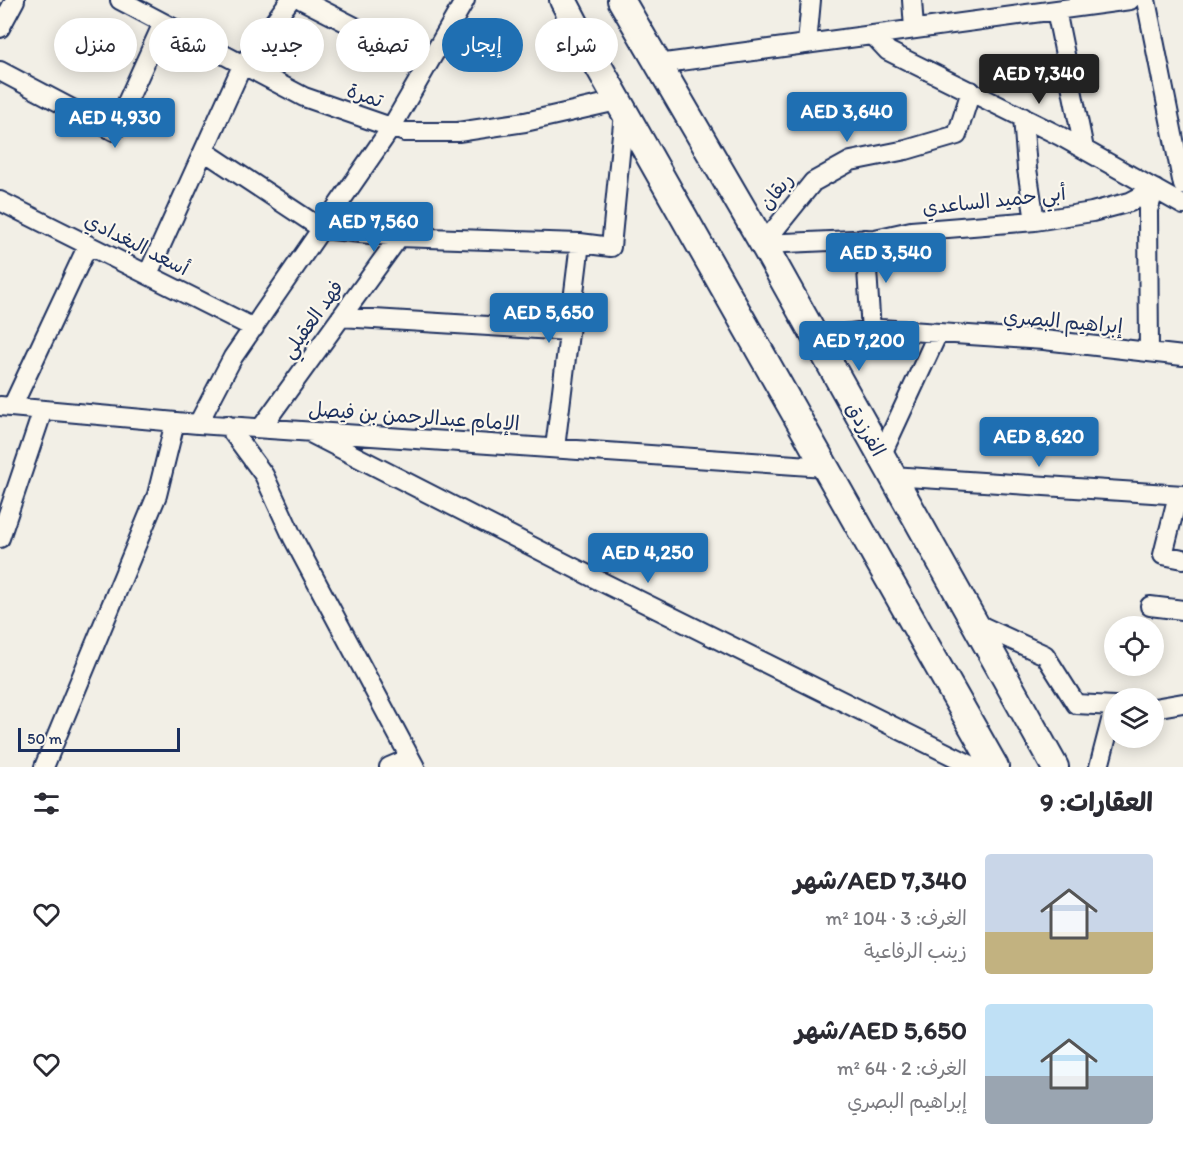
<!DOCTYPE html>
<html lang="ar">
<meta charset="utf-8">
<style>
:root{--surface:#fff;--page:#f7f7f7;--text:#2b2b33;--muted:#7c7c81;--accent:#1f6fb2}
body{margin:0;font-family:Itim,"Playpen Sans Arabic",sans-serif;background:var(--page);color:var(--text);direction:rtl;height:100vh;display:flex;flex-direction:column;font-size:22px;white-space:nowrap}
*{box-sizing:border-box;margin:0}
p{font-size:20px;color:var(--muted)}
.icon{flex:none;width:33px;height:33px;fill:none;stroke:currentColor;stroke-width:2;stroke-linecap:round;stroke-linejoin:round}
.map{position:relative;height:767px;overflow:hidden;direction:ltr}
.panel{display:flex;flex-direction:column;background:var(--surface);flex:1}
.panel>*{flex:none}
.guide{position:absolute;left:18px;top:18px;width:600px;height:54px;direction:rtl;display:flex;gap:12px}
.buttons{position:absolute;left:1104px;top:616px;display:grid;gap:12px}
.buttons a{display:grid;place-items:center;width:60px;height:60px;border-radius:50%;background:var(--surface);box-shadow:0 3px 15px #0003;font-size:30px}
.scale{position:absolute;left:18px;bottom:15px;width:162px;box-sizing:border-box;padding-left:6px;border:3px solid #1b2f5e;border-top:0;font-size:16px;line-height:21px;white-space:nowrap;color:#1b2f5e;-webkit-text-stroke:4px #fbf7ec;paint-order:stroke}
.price{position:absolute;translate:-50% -51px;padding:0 14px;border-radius:6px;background:var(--accent);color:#fff;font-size:20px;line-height:39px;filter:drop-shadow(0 2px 3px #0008)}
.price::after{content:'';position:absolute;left:50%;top:36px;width:18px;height:14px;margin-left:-9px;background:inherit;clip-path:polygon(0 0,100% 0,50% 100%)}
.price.current{background:#222;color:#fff}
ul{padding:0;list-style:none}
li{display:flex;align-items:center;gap:18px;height:150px;padding:0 30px}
li span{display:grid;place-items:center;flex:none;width:168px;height:120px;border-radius:6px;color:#555}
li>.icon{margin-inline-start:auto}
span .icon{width:72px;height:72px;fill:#fffc;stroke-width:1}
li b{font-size:26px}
h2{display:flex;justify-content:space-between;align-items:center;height:72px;padding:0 30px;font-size:26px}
.pill{padding:0 21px;border-radius:27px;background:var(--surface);box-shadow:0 3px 15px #0003;font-size:21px;line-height:54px}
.pill.current{background:var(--accent);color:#fff}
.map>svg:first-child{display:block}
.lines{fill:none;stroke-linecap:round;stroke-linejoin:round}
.minor-casing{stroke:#1b2f5e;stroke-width:22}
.secondary-casing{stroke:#1b2f5e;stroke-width:30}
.minor{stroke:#fbf7ec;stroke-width:18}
.secondary{stroke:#fbf7ec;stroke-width:26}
.labels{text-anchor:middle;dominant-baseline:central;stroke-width:4.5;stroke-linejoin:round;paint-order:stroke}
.street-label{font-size:20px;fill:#1b2f5e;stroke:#fbf7ec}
</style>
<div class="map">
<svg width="1183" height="767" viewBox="0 0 1183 767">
<rect width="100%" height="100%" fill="#f2efe6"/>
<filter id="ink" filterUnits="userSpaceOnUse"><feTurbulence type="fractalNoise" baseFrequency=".0167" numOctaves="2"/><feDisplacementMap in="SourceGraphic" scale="12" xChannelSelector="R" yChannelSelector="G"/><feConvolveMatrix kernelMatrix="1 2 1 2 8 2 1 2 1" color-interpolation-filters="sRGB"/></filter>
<g filter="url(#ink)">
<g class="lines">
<g class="minor-casing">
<path id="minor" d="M120 0 304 97 405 132H458L525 122 617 101
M302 0 428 64
M912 0 914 29
M1146 0 1183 185
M1056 10 1084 149
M0 28 15 0
M873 35 888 51 1060 136 1183 205
M807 44 811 0
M658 64 1130 0
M0 71 114 131 163 23
M1023 117 1027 169 1035 221
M204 151 322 229 399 237 580 243 611 247 624 113
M0 201 254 328
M865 239 871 331
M763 244 875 239 911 231 1035 221 1092 212 1130 202 1155 189
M763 244 813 182 851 161 906 150 957 135 971 91
M148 274 242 66 290 0
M341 317 569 331
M815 338 880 329 1044 340 1183 356
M1149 352 1148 210 1155 189
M0 406 198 424 825 467
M12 407 88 245
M198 424 233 357 391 128 465 0
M227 425 264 475 293 538 415 767
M261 428 399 237
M314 435 592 577 975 767
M555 448 580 243
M881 456 938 333
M892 476 1183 495
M1178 495 1163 555 1183 559
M0 538 43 410
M1150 606 1183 610
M975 623 1045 655 1076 704 1114 706
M1154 708 1183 703
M44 767 157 495 175 422
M389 767 410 758
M1099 767 1114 709"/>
</g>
<g class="secondary-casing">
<path id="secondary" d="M563 0 586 44 995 767
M621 0 766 249 1055 767"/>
</g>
<use href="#minor" class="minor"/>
<use href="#secondary" class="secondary"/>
</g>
</g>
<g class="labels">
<g class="street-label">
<text transform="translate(365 95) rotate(19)">تمرة</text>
<text transform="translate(776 191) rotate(-51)">ربقان</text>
<text transform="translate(994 200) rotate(-6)">أبي حميد الساعدي</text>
<text transform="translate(137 244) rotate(27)">أسعد البغدادي</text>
<text transform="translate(312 319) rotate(-54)">فهد العقيلي</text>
<text transform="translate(1063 321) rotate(5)">إبراهيم البصري</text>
<text transform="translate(414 416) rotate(4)">الإمام عبدالرحمن بن فيصل</text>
<text transform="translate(866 429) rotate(61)">الفرزدق</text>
</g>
</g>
</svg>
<div class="buttons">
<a><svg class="icon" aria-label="locate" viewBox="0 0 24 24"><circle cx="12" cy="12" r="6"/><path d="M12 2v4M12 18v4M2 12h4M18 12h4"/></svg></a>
<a><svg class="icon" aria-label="layers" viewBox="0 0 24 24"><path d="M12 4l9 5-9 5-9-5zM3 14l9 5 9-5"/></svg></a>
</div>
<div class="scale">50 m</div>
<b class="price current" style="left:1039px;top:105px">AED 7,340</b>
<b class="price" style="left:847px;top:143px">AED 3,640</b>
<b class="price" style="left:115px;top:149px">AED 4,930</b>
<b class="price" style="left:374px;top:253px">AED 7,560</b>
<b class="price" style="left:886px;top:284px">AED 3,540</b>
<b class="price" style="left:549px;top:344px">AED 5,650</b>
<b class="price" style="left:859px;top:372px">AED 7,200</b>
<b class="price" style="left:1039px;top:468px">AED 8,620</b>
<b class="price" style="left:648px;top:584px">AED 4,250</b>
<div class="guide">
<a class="pill">شراء</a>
<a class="pill current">إيجار</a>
<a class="pill">تصفية</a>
<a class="pill">جديد</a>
<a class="pill">شقة</a>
<a class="pill">منزل</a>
</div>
</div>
<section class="panel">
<h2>العقارات: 9<svg class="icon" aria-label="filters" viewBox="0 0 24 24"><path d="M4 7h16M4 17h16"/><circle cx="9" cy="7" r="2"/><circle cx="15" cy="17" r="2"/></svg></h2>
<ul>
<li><span style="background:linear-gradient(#c9d6e8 65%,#c2b280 0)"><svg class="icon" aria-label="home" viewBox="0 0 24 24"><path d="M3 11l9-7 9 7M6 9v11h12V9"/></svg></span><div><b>AED 7,340/شهر</b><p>الغرف: 3 · 104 m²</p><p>زينب الرفاعية</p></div><svg class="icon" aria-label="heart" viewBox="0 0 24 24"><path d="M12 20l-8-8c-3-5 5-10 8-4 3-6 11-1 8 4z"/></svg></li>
<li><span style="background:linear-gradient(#bfe0f5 60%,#9aa5b1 0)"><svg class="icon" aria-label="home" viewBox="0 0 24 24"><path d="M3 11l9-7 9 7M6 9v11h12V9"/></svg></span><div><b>AED 5,650/شهر</b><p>الغرف: 2 · 64 m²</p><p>إبراهيم البصري</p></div><svg class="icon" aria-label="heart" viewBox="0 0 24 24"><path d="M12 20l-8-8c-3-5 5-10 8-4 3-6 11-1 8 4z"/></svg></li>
</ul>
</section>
